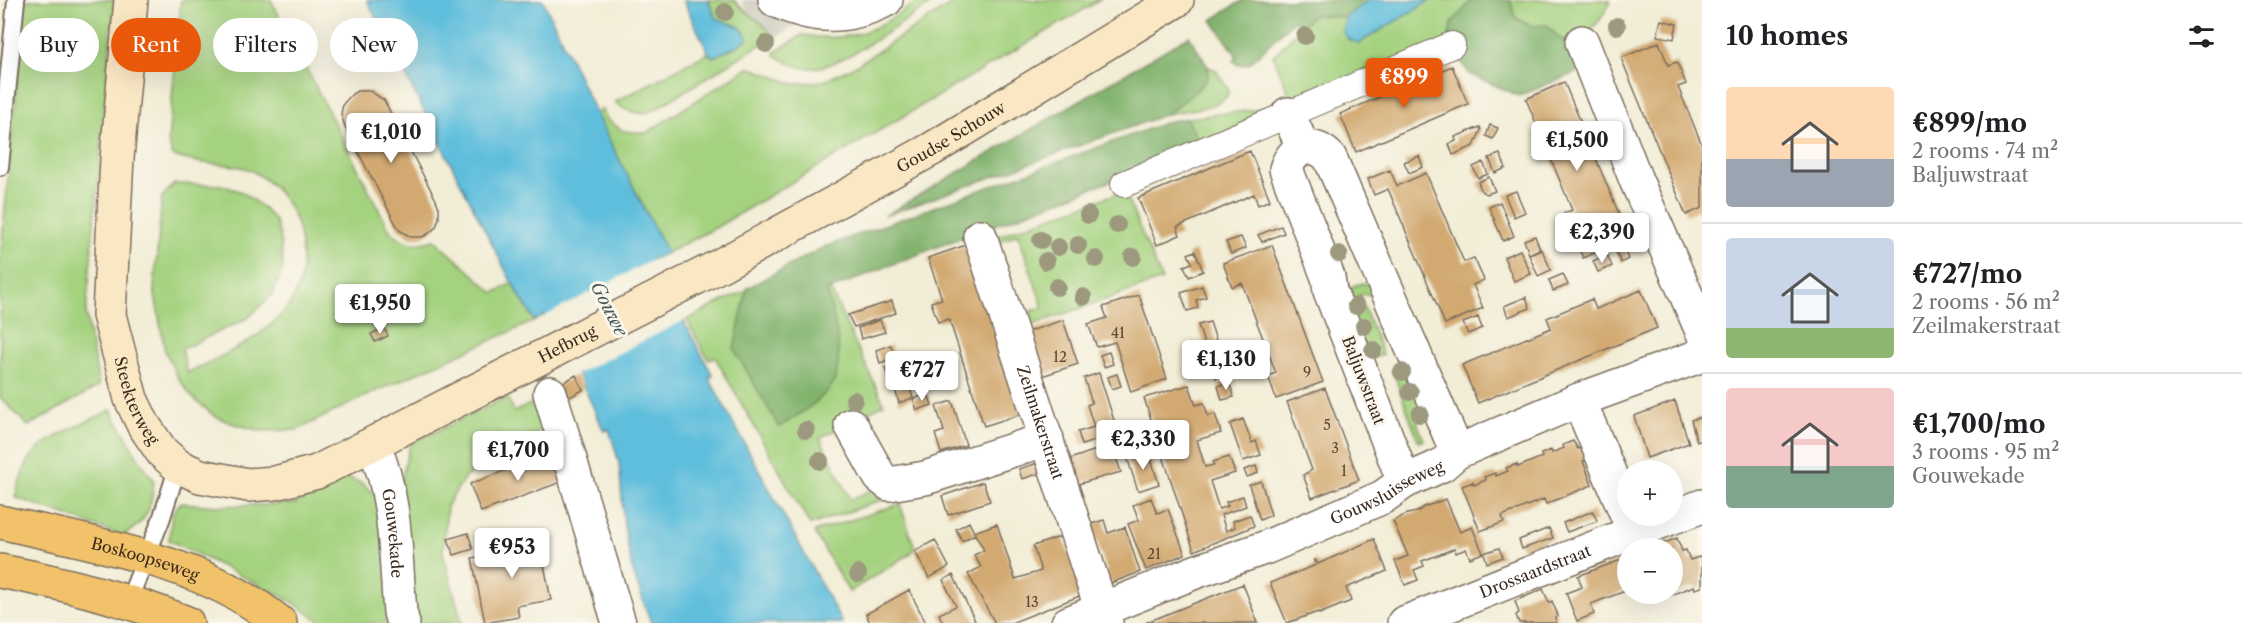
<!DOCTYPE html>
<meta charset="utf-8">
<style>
:root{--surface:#fff;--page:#f2f2f2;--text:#202124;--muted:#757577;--line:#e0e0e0;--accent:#ea580c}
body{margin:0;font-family:"Libre Caslon Text",serif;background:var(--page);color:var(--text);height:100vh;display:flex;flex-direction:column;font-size:22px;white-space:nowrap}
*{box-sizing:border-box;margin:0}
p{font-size:20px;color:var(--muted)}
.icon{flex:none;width:33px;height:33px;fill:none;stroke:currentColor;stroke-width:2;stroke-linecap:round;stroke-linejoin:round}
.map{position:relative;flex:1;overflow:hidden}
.panel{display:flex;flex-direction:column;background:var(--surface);width:540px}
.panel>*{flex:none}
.hud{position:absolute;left:18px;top:18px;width:570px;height:54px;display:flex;gap:12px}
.tools{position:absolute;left:1617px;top:460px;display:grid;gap:12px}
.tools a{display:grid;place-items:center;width:66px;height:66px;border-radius:50%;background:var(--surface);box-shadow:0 6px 24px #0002;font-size:30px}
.price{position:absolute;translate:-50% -51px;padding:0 14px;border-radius:6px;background:#fff;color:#222;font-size:20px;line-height:39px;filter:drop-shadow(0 2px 3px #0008)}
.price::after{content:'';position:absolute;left:50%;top:36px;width:18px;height:14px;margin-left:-9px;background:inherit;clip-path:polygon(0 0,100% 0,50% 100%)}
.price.active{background:var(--accent);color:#fff}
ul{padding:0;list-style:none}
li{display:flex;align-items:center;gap:18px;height:150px;padding:0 24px}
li+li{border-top:2px solid var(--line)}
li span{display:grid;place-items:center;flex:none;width:168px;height:120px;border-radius:6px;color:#555}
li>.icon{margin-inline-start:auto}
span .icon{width:72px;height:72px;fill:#fffc;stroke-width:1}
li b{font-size:26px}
h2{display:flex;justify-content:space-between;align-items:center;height:72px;padding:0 24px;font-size:26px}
.pill{padding:0 21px;border-radius:27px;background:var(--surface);box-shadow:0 6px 24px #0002;font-size:21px;line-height:54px}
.pill.active{background:var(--accent);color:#fff}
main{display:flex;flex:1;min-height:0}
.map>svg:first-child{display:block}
.industrial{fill:#c7c5b8}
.green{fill:#a4d27f;stroke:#707e4e;stroke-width:1.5}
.forest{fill:#83b46e;stroke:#5f6f46;stroke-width:1.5}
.water{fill:#5ebedc;stroke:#4c747d;stroke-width:1.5}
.pier{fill:#f2edd6}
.building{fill:#d2a971}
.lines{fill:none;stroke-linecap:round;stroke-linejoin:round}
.service-casing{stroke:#7b6e5e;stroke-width:20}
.pedestrian-casing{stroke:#7b6e5e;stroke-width:28}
.minor-casing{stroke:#7b6e5e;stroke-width:36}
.secondary-casing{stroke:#7b6e5e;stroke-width:36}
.primary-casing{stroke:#7b6e5e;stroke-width:36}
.service{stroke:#fff;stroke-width:16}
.pedestrian{stroke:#fff;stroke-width:26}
.minor{stroke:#fff;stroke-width:33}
.secondary{stroke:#fae7c3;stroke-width:33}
.primary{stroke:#f2c26a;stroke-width:33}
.tree{fill:#9c997e}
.labels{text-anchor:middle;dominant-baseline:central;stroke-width:6;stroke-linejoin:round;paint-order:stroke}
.number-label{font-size:14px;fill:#614a33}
.street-label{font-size:16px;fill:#3b2a1e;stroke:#fbf7ec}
.water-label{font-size:18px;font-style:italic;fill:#465657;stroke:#fbf7ec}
</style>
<main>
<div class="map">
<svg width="1702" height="623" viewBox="0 0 1702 623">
<rect width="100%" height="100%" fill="#fbf7ec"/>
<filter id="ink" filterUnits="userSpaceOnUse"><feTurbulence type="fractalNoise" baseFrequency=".0167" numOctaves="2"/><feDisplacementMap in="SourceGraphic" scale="12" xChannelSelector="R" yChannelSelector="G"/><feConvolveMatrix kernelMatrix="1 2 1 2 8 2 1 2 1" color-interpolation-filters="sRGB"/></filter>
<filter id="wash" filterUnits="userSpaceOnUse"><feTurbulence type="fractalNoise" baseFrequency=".008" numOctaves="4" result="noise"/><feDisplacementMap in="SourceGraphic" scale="24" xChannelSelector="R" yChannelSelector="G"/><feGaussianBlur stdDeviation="1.35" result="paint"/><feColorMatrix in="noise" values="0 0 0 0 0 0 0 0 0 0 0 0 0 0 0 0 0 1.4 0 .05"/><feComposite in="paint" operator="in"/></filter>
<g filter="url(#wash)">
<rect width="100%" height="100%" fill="#f2edd6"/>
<path class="industrial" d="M741 0H832L766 44Z"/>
<path class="green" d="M25 0H114L86 314 99 386 28 426 0 397V262Z
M181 0H271L390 231C408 245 414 246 435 240L494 293 512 283 535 321 372 393 297 430 260 431 228 422 213 415 192 397 178 378 165 351 154 289 162 197 174 184 221 185 242 192 262 207 274 219 280 236 283 268 273 294 248 318 182 349 187 373C224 355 288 328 299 284 304 268 302 253 300 238 297 212 277 185 254 172 240 164 221 165 205 163 194 162 184 159 173 156L168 142Z
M708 0H734C745 14 765 21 773 37L654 110C639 117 626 112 615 102L708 53 709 55 748 38 740 27 716 18Z
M919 0H937C909 17 844 66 814 68 799 69 787 63 775 55V52L802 35C853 44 878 29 919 0Z
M958 0H1100L715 228 667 253 596 114 601 109 607 119 623 131 646 133 749 67 794 84 824 81 855 66Z
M1431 0H1472L1452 23 1448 40 1294 105 1273 56 1313 15 1346 17 1342 31 1359 43Z
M1510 0H1610C1606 16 1584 43 1566 41 1558 40 1552 31 1547 26H1531L1515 17Z
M1208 67 1216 70 1229 91C1226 109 1183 110 1167 114L1196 91 1208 78Z
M1268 108 1275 109 1200 145 1187 118Z
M1124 191 1162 280 1026 327 1022 315 1043 307 1018 234 998 242 997 236Z
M817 261 884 404 820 438 851 500 868 491 890 497 810 525 715 357 708 359 687 320 723 301Z
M1363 283 1371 285 1378 293 1359 295 1383 355 1367 358 1346 297 1353 286Z
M1409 366 1430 416 1417 422 1424 440 1419 442 1392 369Z
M507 397 514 412 542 398 548 426 465 477 447 505 443 553 462 623H413L400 486 410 444Z
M111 410 140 461 154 480C151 510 149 519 123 536L15 497C20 481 24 462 37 450 55 434 89 421 111 410Z
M346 477 363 484 377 496 395 623H323L289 600 169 540 172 514 180 503 216 506 295 504Z
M900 504 915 548 910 554 849 592 814 532Z"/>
<path class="forest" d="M1243 0H1369L1346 17 1313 15 1301 27 1294 20 1249 64 1238 65 1233 61 1237 56 1212 20Z
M1510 0 1515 18 1531 26 1547 25 1559 38 1580 48 1587 68 1519 96 1469 74 1448 40 1452 23 1472 0Z
M1189 36 1208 67V78L1196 91 1167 114 884 216Z
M1187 118 1200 145C1077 197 950 239 827 291 834 319 844 350 835 379 830 396 794 418 779 427L734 349 747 288 824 247 1170 121Z"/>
<path class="water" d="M367 0H543L596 114 667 253 651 260 713 376 709 378 842 623H651L632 569 624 526 619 462 609 429 604 431 577 372 545 315 535 321 512 283Z
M683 0H708L716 18 740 27 748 38 739 45 713 57 708 52Z
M1369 0H1431L1359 43 1349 40 1342 31 1346 17Z"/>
<path class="pier" d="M654 259 685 320 575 375 543 317Z"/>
<g id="blocks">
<path class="building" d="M1661 20 1677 24 1674 39 1657 36Z
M1659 42 1668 65 1677 62 1686 84 1678 87 1702 145V208L1686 215 1621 58Z
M1452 66 1468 104 1356 152 1340 114Z
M1564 82 1629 238 1583 258 1564 213 1572 210 1526 99Z
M357 91H370L384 100 436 200 439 208V218L436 227 428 234 422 237H411L399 230 345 127 341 114 343 104 352 94Z
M1490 125 1498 128 1493 139 1486 136Z
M1480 127 1481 130 1474 146 1453 155 1449 144 1456 141 1455 137Z
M1250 151 1270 200 1258 205 1254 194 1177 227 1180 235 1157 245 1138 198Z
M1500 154 1506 168 1495 173 1489 158Z
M1419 156 1423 167 1409 173 1404 162Z
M1483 162 1488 174 1478 178 1473 167Z
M1390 170 1397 186 1426 173 1464 262 1474 258 1484 280 1473 285 1483 308 1445 324 1388 189 1374 195 1368 179Z
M1489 177 1495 191 1487 194 1482 192 1478 182Z
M1516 191 1525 212 1514 217 1505 195Z
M1500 202 1514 236 1503 241 1489 207Z
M1281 226 1284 233 1262 242 1258 235Z
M1535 236 1540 249 1529 254 1524 240Z
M1241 237 1246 248 1231 254 1226 242Z
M966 245 1022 414 984 426 949 319 938 322 931 302 942 299 928 258Z
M1272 245 1323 382 1276 399 1268 376 1276 373 1242 283 1232 287 1223 263Z
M1623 248 1628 259 1621 263 1616 252Z
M1520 250 1531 274 1514 281 1504 257Z
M1542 250 1551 270 1538 276 1529 255Z
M1195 251 1203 271 1189 277 1184 266 1192 263 1188 254Z
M1607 255 1612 266 1598 272 1593 261Z
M1563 274 1568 285 1553 291 1549 280Z
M1202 286 1206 297 1196 300 1198 308 1187 311 1181 293Z
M1641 290 1657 328 1478 403 1462 365 1551 328 1547 318 1592 299 1596 309Z
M1139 295 1167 379 1131 392 1115 342 1097 347 1088 324 1107 318 1103 307Z
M1526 297 1530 308 1508 317 1504 306Z
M892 301 896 313 854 327 848 315Z
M1478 317 1482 328 1468 334 1463 323Z
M880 320 885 332 861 339 858 328Z
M1063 320 1078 364 1042 376 1027 332Z
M1210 322 1217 343 1205 346 1198 325Z
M384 328 388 336 375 342 371 334Z
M1217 344 1224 366 1212 369 1206 347Z
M891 345 895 358 880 363 876 350Z
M1109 352 1113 364 1104 367 1100 355Z
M907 361 912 376 890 383 885 368Z
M1227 366 1229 373 1216 378 1213 371Z
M1099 373 1118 433 1082 445 1078 432 1094 427 1087 405 1092 403 1084 378Z
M1117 374 1121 386 1112 389 1108 377Z
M576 375 583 390 564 400 557 386Z
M1229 382 1234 397 1222 400 1218 386Z
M909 385 913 398 899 403 895 389Z
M1189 385 1196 405 1204 403 1208 416 1215 414 1221 433 1197 440 1205 467 1214 465 1213 462 1229 457 1235 473 1210 481 1219 509 1228 506 1226 502 1243 496 1246 506 1221 515 1226 531 1235 527 1233 521 1250 515 1254 526 1194 551 1144 398Z
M1325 388 1359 480 1312 498 1303 475 1312 470 1287 402Z
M928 394 932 405 917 410 913 399Z
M952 401 966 445 941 453 935 434 944 431 936 406Z
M1675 401 1689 443 1647 458 1634 416Z
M1702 417V440L1697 442 1691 420Z
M1243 419 1252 443 1256 441 1261 455 1243 461 1230 424Z
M1573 441 1578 449 1582 447 1587 460 1583 461 1592 485 1546 504 1544 499 1502 516 1504 522 1480 531 1462 486 1473 482 1474 485 1486 480 1484 477 1495 473 1496 476 1508 471 1506 468 1517 464 1518 467 1542 457 1541 454 1551 450 1552 453 1564 448 1563 445Z
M1099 449 1101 453 1113 449 1121 472 1078 484 1070 459Z
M1148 450 1159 484 1138 491 1127 457Z
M556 451 566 480 481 512 470 484Z
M1038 463 1041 473 1022 479 1019 469Z
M1256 466 1258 473 1247 477 1244 470Z
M1261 481 1271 515 1260 520 1249 485Z
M983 482 990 501 948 515 942 496Z
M1151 498 1157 513 1168 509 1185 554 1146 570 1128 524 1139 520 1133 505Z
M1446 499 1460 532 1472 527 1483 553 1470 558 1466 549 1456 553 1455 548 1438 555 1422 561 1424 566 1414 570 1418 580 1405 585 1395 561 1408 556 1393 521 1407 514 1417 512 1424 507Z
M1593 511 1597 521 1567 532 1563 523Z
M1104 520 1108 533 1125 527 1140 572 1111 583 1091 524Z
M969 522 974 532 997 524 1015 579 1041 571 1033 546 1063 536 1082 595 1011 623H995L968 574 981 567 974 555 984 550 975 534 962 541 956 529Z
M1549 528 1553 538 1522 549 1519 540Z
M468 533 473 549 454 555 448 539Z
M538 534 551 600 517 606 519 617 485 623 472 558 507 551 504 541Z
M1677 538 1682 551 1686 550 1690 560 1702 556V587L1695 589 1694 586 1666 597 1665 594H1672V549H1649Z
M1374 539 1387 571 1346 588 1351 601 1319 614 1318 612 1287 623 1270 583 1316 565 1314 560H1316L1318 564Z
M935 540 949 567 929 578 915 551Z
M1499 548 1503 557 1487 563 1484 553Z
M1626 558 1628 563V590L1591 604 1594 614 1577 621 1566 593 1582 587 1578 576Z
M953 575 976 623H943L939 614 956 606 943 580Z
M1243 584 1258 623H1145L1172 612Z
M1543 589 1549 603 1552 601 1558 616 1555 618 1557 623H1519L1516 615 1519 613 1515 601Z
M909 590 926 623H870L866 614Z"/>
</g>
</g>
<g filter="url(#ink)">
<use href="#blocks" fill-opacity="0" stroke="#7b6e5e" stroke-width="1.5"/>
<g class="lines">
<g class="service-casing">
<path id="service" d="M0 167 16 0
M128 602 161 520 178 466"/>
</g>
<g class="pedestrian-casing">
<path id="pedestrian" d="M1124 184 1452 45"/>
</g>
<g class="minor-casing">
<g id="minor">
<path d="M775 0C813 19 848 19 886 0"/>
<path d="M1582 42 1636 180 1702 331"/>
<path d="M1288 114 1303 147"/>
<path id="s1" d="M980 236 1106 623"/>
<path d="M550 393 619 623"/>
<path d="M851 425 880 477 889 484 925 478 1047 439"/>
<path id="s2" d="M373 444C397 497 395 555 400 612L403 623"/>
<path d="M1404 482 1330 291 1328 277 1286 169C1293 146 1314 140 1330 158L1457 452"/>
<path d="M1634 532 1702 506"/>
<path id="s3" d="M1068 623 1195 572 1267 547 1383 497 1404 482 1442 465 1457 452 1579 400 1702 355"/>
<path id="s4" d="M1404 623 1634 532 1579 400"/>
</g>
</g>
<g class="secondary-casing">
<g id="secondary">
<path id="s5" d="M131 0 117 158 109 315 131 399 143 424 162 452 178 466 200 476 248 485 275 483 317 472 719 266 932 149 1177 0"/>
</g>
</g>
<g class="primary-casing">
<g id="primary">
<path id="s6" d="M0 522C90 543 207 562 280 623"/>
<path d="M0 571C64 583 127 599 187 623"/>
</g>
</g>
<use href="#service" class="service"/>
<use href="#pedestrian" class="pedestrian"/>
<use href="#minor" class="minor"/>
<use href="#secondary" class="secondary"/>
<use href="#primary" class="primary"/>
</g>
<g class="tree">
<circle cx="725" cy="12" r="9"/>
<circle cx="1617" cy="26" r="9"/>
<circle cx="1305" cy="36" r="9"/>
<circle cx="766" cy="44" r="9"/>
<circle cx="1088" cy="215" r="9"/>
<circle cx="1117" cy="225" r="9"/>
<circle cx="1041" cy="240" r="9"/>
<circle cx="1078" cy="245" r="9"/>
<circle cx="1058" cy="247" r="9"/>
<circle cx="1339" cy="254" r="9"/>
<circle cx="1133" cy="257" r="9"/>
<circle cx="1096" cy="259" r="9"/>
<circle cx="1046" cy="261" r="9"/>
<circle cx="1057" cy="287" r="9"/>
<circle cx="1083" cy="297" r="9"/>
<circle cx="1356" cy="306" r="9"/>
<circle cx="1364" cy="326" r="9"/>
<circle cx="1373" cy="350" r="9"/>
<circle cx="1402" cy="372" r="9"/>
<circle cx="1410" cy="392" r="9"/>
<circle cx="854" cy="400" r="9"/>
<circle cx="1420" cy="414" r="9"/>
<circle cx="806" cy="430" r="9"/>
<circle cx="820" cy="461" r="9"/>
<circle cx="858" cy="574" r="9"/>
</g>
</g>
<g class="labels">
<g class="number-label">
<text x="1118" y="333">41</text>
<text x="1060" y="357">12</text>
<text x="1307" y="372">9</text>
<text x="1327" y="425">5</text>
<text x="1335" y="448">3</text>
<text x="1344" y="471">1</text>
<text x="1154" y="554">21</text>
<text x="1032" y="602">13</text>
</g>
<g class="street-label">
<text stroke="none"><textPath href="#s5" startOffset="1346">Goudse Schouw</textPath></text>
<text stroke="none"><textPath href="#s5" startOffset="910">Hefbrug</textPath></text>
<text transform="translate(1364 380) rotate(69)">Baljuwstraat</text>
<text stroke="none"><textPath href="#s5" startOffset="406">Steekterweg</textPath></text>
<text stroke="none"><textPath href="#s1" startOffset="196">Zeilmakerstraat</textPath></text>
<text stroke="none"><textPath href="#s3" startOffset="345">Gouwsluisseweg</textPath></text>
<text stroke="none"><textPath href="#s2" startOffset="92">Gouwekade</textPath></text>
<text stroke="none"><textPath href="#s6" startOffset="150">Boskoopseweg</textPath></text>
<text stroke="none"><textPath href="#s4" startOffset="141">Drossaardstraat</textPath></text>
</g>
<g class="water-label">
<text transform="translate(609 309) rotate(63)">Gouwe</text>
</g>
</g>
</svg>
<div class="tools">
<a>+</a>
<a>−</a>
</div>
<b class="price active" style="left:1404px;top:109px">€899</b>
<b class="price" style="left:391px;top:164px">€1,010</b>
<b class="price" style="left:1577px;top:172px">€1,500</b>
<b class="price" style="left:1602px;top:264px">€2,390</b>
<b class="price" style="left:380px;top:335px">€1,950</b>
<b class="price" style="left:1226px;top:391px">€1,130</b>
<b class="price" style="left:922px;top:402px">€727</b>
<b class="price" style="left:1143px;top:471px">€2,330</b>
<b class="price" style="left:518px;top:482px">€1,700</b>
<b class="price" style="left:512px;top:579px">€953</b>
<div class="hud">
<a class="pill">Buy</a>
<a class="pill active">Rent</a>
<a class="pill">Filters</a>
<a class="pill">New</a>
</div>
</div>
<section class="panel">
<h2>10 homes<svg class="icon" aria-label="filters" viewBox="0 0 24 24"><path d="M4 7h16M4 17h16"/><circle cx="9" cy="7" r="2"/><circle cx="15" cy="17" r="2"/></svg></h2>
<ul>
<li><span style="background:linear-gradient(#ffd9b3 60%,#9aa5b1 0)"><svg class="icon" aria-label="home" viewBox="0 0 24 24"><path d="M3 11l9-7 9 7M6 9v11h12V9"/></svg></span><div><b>€899/mo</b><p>2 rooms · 74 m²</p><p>Baljuwstraat</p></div></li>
<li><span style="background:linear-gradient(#c9d6e8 75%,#8fb573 0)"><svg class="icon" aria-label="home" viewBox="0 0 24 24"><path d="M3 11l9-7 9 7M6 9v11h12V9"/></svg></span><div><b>€727/mo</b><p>2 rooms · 56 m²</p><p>Zeilmakerstraat</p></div></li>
<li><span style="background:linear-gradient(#f6c9c9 65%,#7fa58c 0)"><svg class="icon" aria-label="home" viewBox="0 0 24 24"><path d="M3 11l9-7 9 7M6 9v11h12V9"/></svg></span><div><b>€1,700/mo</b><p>3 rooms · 95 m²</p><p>Gouwekade</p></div></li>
</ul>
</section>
</main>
